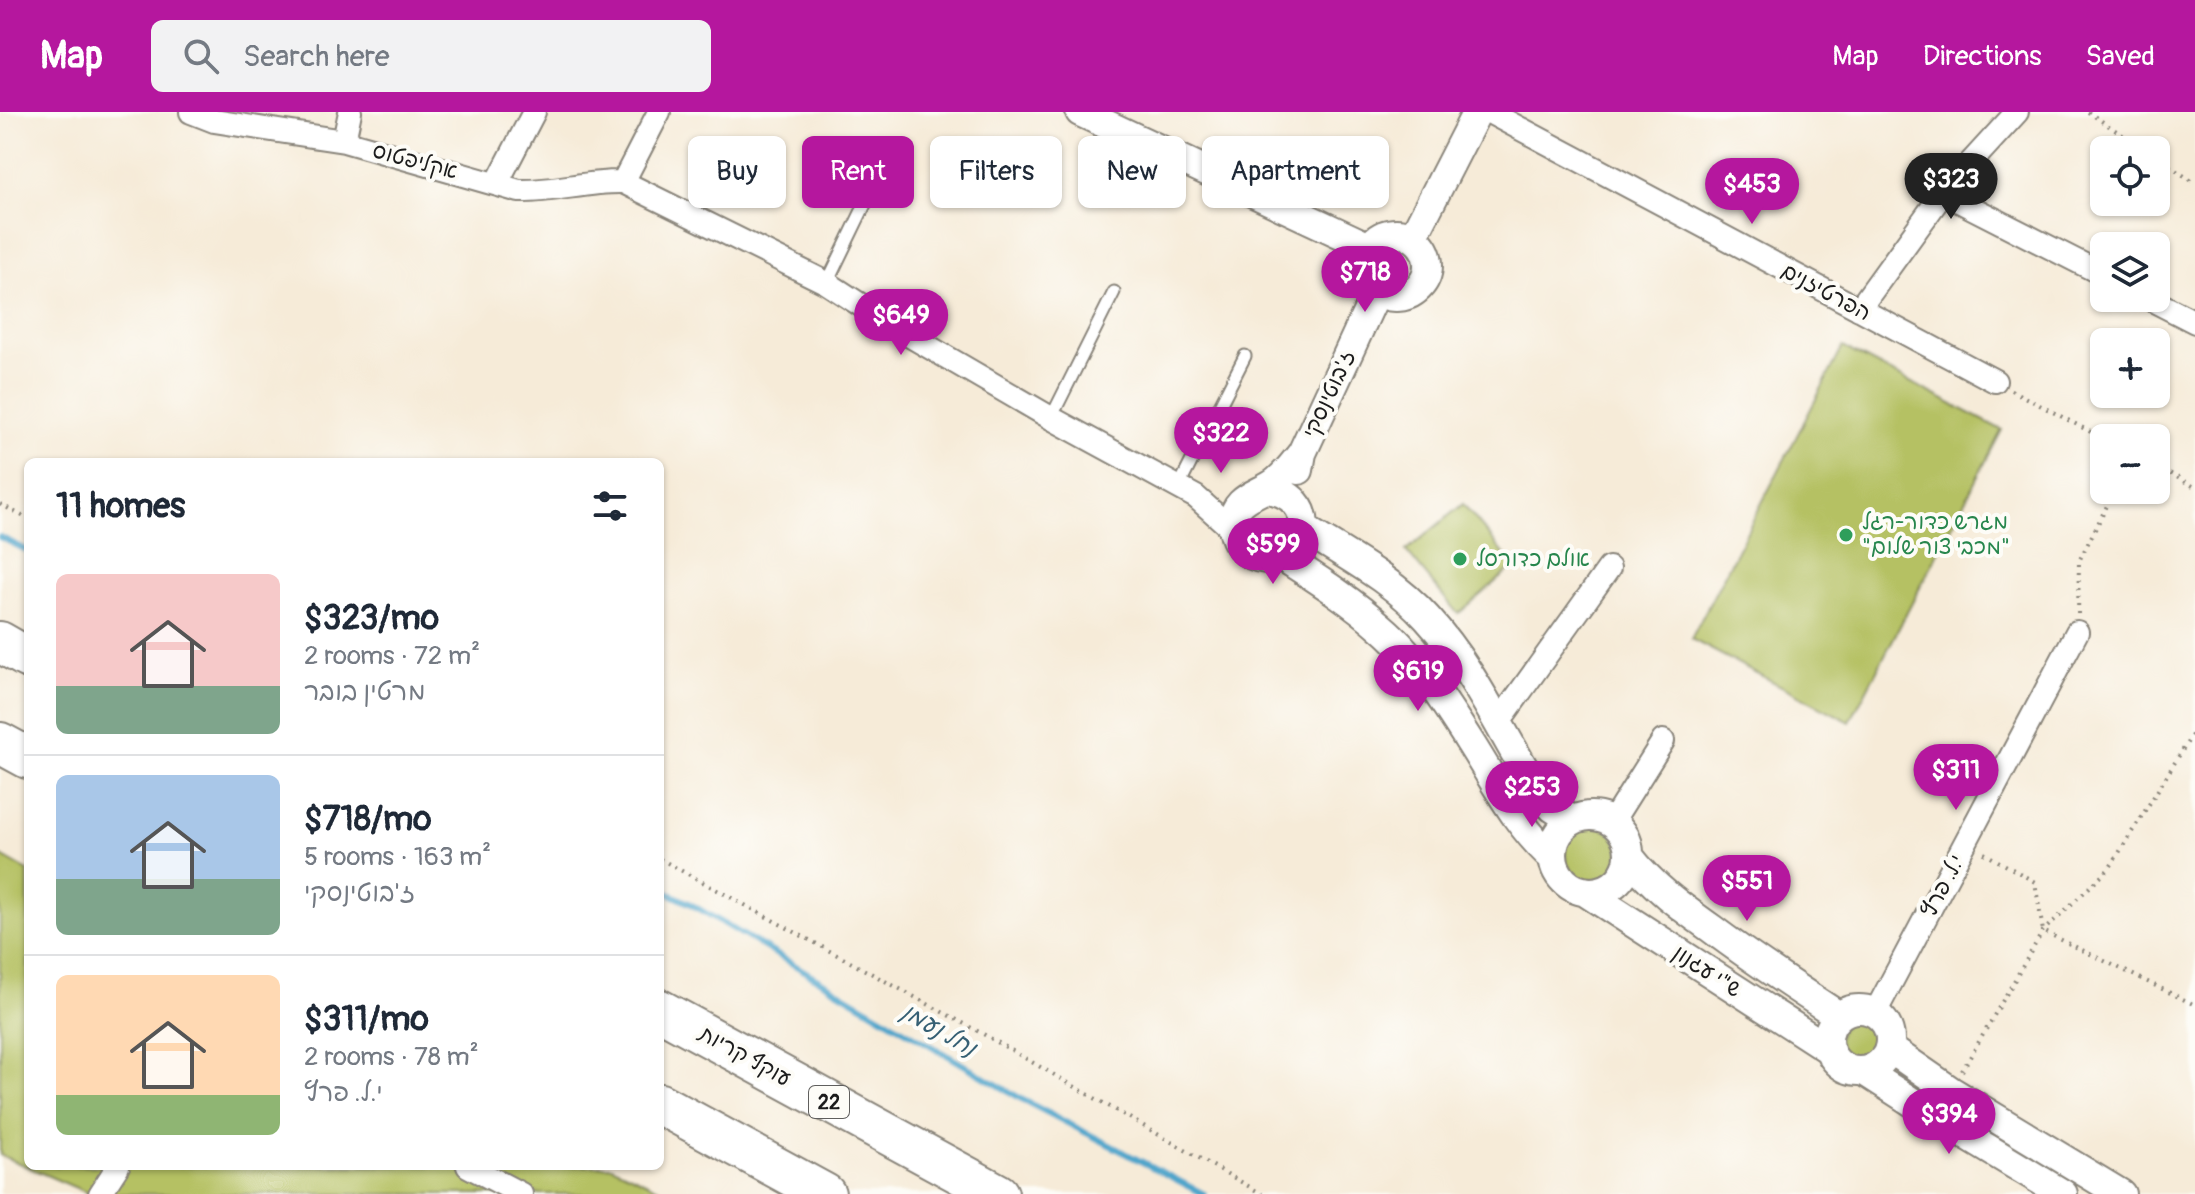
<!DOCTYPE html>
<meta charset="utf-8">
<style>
:root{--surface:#fff;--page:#f2f2f3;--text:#1f2937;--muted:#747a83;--line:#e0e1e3;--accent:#b5179e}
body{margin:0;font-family:Pangolin,"Playpen Sans Hebrew",sans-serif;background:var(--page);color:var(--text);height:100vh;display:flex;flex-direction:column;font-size:30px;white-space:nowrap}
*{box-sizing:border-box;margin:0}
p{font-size:26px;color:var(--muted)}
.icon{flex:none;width:44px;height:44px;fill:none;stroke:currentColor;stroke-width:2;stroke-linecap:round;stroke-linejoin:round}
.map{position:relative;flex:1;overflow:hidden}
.drawer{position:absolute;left:24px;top:346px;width:640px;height:712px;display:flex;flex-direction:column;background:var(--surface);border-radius:12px;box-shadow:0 2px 6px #0004}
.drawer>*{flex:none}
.top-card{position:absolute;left:688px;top:24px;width:760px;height:72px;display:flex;gap:16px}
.buttons{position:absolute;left:2090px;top:24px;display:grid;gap:16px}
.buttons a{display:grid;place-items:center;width:80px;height:80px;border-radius:12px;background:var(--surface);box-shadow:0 2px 6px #0004;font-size:40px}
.price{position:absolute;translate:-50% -68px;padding:0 18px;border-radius:28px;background:var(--accent);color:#fff;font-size:26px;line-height:52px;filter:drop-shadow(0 2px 4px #0008)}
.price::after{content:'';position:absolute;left:50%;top:48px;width:24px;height:18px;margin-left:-12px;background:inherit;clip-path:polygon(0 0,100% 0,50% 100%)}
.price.current{background:#222;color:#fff}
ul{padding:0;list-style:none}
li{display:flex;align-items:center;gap:24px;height:200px;padding:0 32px}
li+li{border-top:2px solid var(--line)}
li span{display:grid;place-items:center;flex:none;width:224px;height:160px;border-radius:12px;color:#555}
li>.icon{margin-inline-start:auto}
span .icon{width:96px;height:96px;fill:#fffc;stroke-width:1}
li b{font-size:34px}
h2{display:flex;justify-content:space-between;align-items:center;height:96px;padding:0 32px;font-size:34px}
.tag{padding:0 28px;border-radius:12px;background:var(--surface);box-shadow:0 2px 6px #0004;font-size:28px;line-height:72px}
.tag.current{background:var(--accent);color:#fff}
header{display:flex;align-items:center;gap:48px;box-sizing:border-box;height:112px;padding:0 40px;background:var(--accent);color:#fff}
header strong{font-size:38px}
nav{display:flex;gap:44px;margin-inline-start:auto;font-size:28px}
.search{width:560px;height:72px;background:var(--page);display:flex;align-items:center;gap:20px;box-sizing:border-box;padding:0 28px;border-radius:12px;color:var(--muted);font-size:30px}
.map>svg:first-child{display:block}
.green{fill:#b5c163;stroke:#686e40;stroke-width:2}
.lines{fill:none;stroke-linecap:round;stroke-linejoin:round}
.stream{stroke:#4fa5cb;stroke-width:6}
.service-casing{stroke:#89847a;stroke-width:15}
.minor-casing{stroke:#89847a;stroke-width:26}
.tertiary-casing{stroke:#89847a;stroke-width:32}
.motorway-casing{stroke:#89847a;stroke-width:44}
.path{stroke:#89847a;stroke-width:4;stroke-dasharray:2 6;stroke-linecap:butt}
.service{stroke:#fff;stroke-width:11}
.minor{stroke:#fff;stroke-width:22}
.tertiary{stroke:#fff;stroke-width:28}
.motorway{stroke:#fff;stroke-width:40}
.leisure-dot{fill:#2e9e5b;stroke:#fdfcf7;stroke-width:3}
.labels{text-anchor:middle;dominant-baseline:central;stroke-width:8;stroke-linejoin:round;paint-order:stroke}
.shield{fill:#fdfcf7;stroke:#605f5e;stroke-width:2}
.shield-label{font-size:20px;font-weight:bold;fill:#1c1c1c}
.street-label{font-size:22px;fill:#1c1c1c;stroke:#fdfcf7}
.leisure-label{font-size:22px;fill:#27864d;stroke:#fdfcf7;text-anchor:start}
.water-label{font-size:24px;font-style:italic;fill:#366074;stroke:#fdfcf7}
</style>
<header>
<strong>Map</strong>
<div class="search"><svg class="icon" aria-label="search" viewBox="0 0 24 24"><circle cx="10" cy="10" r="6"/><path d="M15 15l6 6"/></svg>Search here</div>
<nav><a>Map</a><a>Directions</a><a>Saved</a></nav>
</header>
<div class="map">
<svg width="2195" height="1082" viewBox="0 0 2195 1082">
<rect width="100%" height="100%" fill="#fdfcf7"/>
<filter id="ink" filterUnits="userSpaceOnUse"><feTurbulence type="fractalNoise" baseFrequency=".0125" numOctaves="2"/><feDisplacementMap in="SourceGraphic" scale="16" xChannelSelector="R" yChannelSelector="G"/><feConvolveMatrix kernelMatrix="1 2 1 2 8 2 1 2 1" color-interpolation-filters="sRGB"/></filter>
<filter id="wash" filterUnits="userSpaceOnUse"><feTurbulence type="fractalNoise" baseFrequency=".006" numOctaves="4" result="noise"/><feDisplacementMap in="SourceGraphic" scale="32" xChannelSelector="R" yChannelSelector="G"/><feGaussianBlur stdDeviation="1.8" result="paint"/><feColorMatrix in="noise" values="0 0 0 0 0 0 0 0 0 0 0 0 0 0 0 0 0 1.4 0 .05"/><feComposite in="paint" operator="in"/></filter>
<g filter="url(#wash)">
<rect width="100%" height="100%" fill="#f6ebd8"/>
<path class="green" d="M1843 235 2002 318 1850 610 1691 527Z
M1463 392 1514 454 1458 502 1406 439Z
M1565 741a27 27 0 1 1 54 0a27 27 0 1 1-54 0Z
M0 743 28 759V1054H612L671 1082H90L0 1043Z
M1838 928a22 22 0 1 1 44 0a22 22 0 1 1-44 0Z"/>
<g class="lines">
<path class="stream" d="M0 425 28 439
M660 777 689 791 1025 989 1204 1082"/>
</g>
</g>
<g filter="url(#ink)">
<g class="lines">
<g class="service-casing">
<path id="service" d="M827 171 871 80
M1051 306 1114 180
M1178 376 1245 244"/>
</g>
<g class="minor-casing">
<path id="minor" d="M191 0 214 9 344 29 519 79C554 80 588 69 623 70L827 171 893 214 1051 306 1196 385 1233 418
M1489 0 1995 269
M344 29 350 0
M623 70 659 0
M497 71 534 0
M1943 81 2104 163
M2148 186 2195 210
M1859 197 1943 81 2017 0
M1498 611 1609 456
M1612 710 1663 629
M1875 901 2077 520
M468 1054 521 1082
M100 1082 118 1054"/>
</g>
<g class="tertiary-casing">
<path id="tertiary" d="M1080 0 1369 135
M1364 153a32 32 0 1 1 64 0a32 32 0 1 1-64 0Z
M1413 125 1477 0
M1299 358 1302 341 1377 179
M1266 377C1290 379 1309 397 1302 423 1291 460 1235 452 1233 414 1232 384 1260 383 1277 369 1287 361 1294 351 1302 341
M1303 416C1345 443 1393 468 1427 506 1474 557 1502 623 1539 681L1553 696 1572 708
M1283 445C1317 467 1352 489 1382 516 1416 545 1447 594 1471 632 1497 673 1516 713 1553 746
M1553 742a38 38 0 1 1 76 0a38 38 0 1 1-76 0Z
M1629 744C1652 774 1681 795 1712 817 1753 848 1796 876 1839 904
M1584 779 1830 938
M1828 928a31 31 0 1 1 62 0a31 31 0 1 1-62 0Z
M1889 936 1951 979 2121 1082
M1864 959 1937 1006 2063 1082"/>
</g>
<g class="motorway-casing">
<path id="motorway" d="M0 530 28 546
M0 631 28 646
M660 898 998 1082
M660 992 825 1082"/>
</g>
<path class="path" d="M2088 0 2145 38
M2156 45 2195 71
M2011 278 2104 327
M2156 354 2195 375
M0 392 28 407
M2078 502 2079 449 2115 378
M1984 741 2035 770 2043 819 2195 893
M660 747 983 922 1262 1082
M1962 959 2043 819 2109 757 2195 618"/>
<use href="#service" class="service"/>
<use href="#minor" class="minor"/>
<use href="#tertiary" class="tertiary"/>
<use href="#motorway" class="motorway"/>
</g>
</g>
<g class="leisure-dot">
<circle cx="1846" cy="423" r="8"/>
<circle cx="1460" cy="447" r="8"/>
</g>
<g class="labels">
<rect class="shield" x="809" y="974" width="40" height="32" rx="6"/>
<g class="shield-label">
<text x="829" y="990">22</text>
</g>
<g class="street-label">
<text transform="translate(415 49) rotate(15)">אקליפטוס</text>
<text transform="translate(1826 180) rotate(28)">הפרטיזנים</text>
<text transform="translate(1329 282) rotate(-65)">ז'בוטינסקי</text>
<text transform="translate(1943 774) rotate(-62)">י.ל. פרץ</text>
<text transform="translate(1707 859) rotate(33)">ש"י עגנון</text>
<text transform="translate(745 944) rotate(29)">עוקף קריות</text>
</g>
<g class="leisure-label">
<text x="1862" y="410">מגרש כדור-רגל<tspan x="1862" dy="25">"מכבי צור שלום"</tspan></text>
<text x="1476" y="447">אולם כדורסל</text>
</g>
<g class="water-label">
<text transform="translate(939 918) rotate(30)">נחל נעמן</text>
</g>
</g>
</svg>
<div class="buttons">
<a><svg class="icon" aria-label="locate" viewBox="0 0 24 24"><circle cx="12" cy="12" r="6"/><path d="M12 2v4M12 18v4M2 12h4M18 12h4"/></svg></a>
<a><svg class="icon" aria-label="layers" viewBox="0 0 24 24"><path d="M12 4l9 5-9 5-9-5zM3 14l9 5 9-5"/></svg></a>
<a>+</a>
<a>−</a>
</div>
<b class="price current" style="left:1951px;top:109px">$323</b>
<b class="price" style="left:1752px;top:114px">$453</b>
<b class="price" style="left:1365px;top:202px">$718</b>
<b class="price" style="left:901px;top:245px">$649</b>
<b class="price" style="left:1221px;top:363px">$322</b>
<b class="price" style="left:1273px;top:474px">$599</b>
<b class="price" style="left:1418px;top:601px">$619</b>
<b class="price" style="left:1956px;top:700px">$311</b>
<b class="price" style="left:1532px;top:717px">$253</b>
<b class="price" style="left:1747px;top:811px">$551</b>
<b class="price" style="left:1949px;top:1044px">$394</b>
<div class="top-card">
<a class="tag">Buy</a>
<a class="tag current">Rent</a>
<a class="tag">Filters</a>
<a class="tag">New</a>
<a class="tag">Apartment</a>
</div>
<section class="drawer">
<h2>11 homes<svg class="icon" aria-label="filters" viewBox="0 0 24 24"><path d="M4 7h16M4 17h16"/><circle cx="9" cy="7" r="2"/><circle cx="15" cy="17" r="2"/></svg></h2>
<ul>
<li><span style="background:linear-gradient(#f6c9c9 70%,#7fa58c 0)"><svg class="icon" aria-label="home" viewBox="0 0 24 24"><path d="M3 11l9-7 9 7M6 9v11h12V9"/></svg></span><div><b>$323/mo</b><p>2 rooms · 72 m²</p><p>מרטין בובר</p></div></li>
<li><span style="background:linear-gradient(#a9c7e8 65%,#7fa58c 0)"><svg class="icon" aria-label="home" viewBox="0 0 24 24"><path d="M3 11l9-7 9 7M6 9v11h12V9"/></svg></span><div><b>$718/mo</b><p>5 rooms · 163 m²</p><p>ז'בוטינסקי</p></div></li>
<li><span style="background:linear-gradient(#ffd9b3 75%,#8fb573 0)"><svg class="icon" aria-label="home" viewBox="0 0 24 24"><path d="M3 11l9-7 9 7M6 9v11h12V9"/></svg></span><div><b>$311/mo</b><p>2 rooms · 78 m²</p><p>י.ל. פרץ</p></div></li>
</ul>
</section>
</div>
